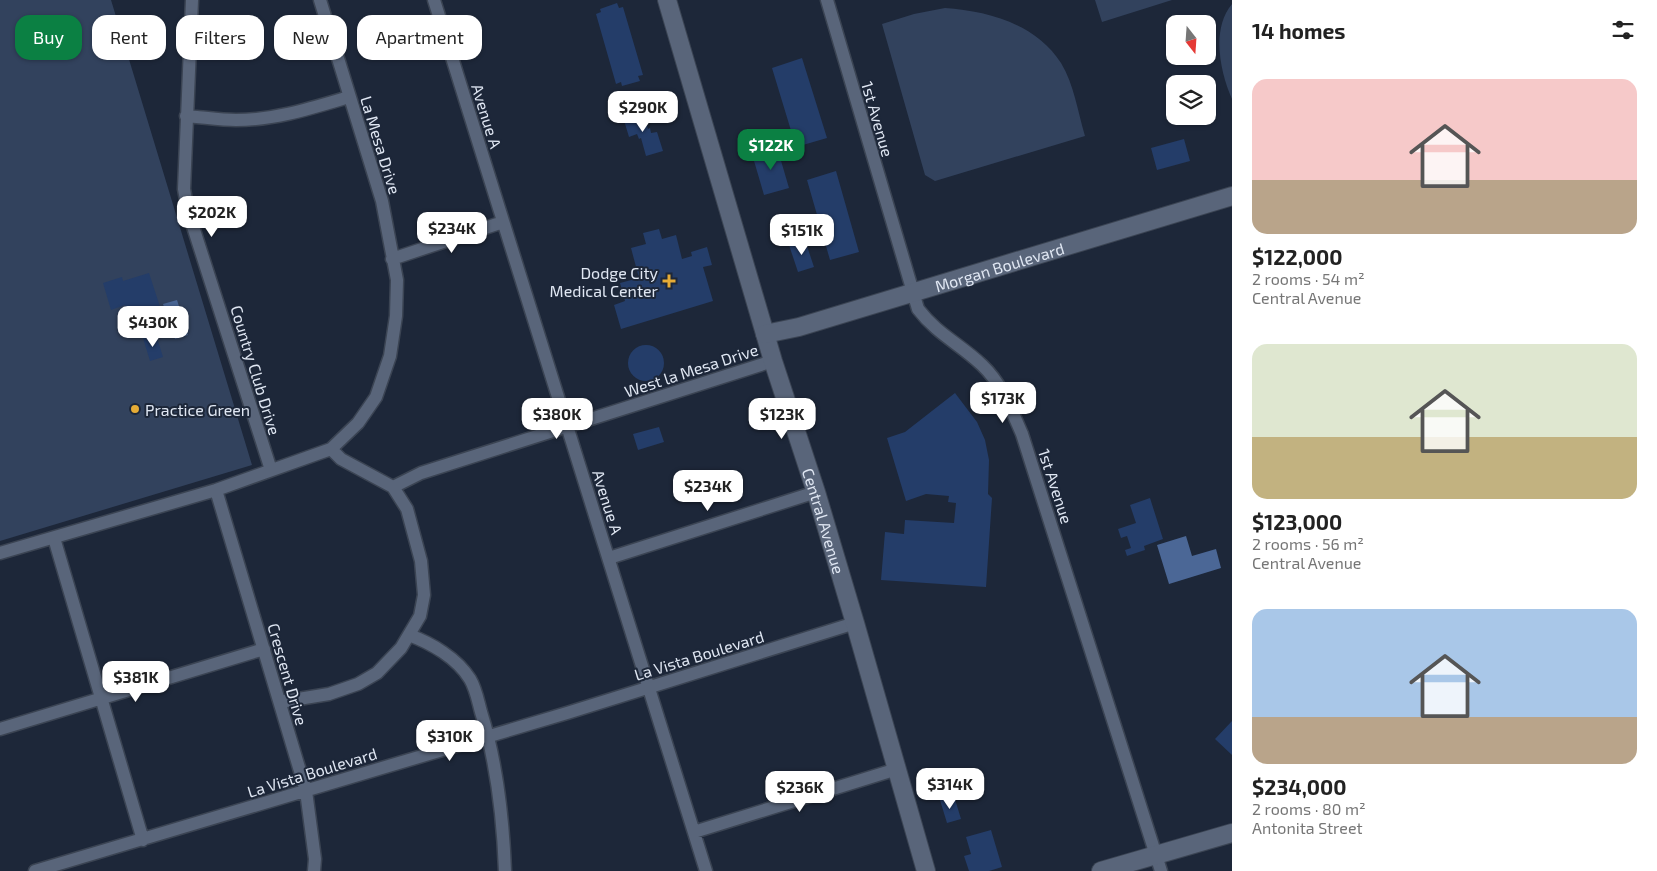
<!DOCTYPE html>
<meta charset="utf-8">
<style>
:root{--surface:#fff;--page:#f6f6f6;--text:#222;--muted:#767676;--accent:#0b8043}
body{margin:0;font-family:"Exo 2",sans-serif;background:var(--page);color:var(--text);height:100vh;display:flex;flex-direction:column;font-size:19px;white-space:nowrap}
*{box-sizing:border-box;margin:0}
p{font-size:16px;color:var(--muted)}
.icon{flex:none;width:28px;height:28px;fill:none;stroke:currentColor;stroke-width:2;stroke-linecap:round;stroke-linejoin:round}
.map{position:relative;flex:1;overflow:hidden}
.side{display:flex;flex-direction:column;background:var(--surface);width:425px}
.side>*{flex:none}
.banner{position:absolute;left:15px;top:15px;width:475px;height:45px;display:flex;gap:10px}
.needle{width:32px;rotate:163deg}
.fabs{position:absolute;left:1166px;top:15px;display:grid;gap:10px}
.fabs a{display:grid;place-items:center;width:50px;height:50px;border-radius:10px;background:var(--surface);box-shadow:0 1px 4px #0004;font-size:25px}
.price{position:absolute;translate:-50% -42px;padding:0 11px;border-radius:10px;background:#fff;color:#222;font-size:16px;line-height:32px;filter:drop-shadow(0 1px 2px #0008)}
.price::after{content:'';position:absolute;left:50%;top:30px;width:15px;height:11px;margin-left:-8px;background:inherit;clip-path:polygon(0 0,100% 0,50% 100%)}
.price.selected{background:var(--accent);color:#fff}
ul{padding:0;list-style:none}
li{display:grid;align-content:center;gap:10px;height:265px;padding:0 20px}
li span{display:grid;place-items:center;height:155px;border-radius:15px;color:#555}
li>.icon{margin-inline-start:auto}
span .icon{width:90px;height:90px;fill:#fffc;stroke-width:1}
li b{font-size:21px}
h2{display:flex;justify-content:space-between;align-items:center;height:60px;padding:0 20px;font-size:21px}
.chip{padding:0 18px;border-radius:15px;background:var(--surface);box-shadow:0 1px 4px #0004;font-size:18px;line-height:45px}
.chip.selected{background:var(--accent);color:#fff}
main{display:flex;flex:1;min-height:0}
.map>svg:first-child{display:block}
.green{fill:#32425d}
.water{fill:#4b6796}
.building{fill:#243d69}
.lines{fill:none;stroke-linecap:round;stroke-linejoin:round}
.street-casing{stroke:#3b4453;stroke-width:15}
.secondary-casing{stroke:#3b4453;stroke-width:20}
.street{stroke:#59657a;stroke-width:12}
.secondary{stroke:#59657a;stroke-width:18}
.poi-dot{fill:#e6ac36;stroke:#1d2739;stroke-width:2}
.labels{text-anchor:middle;dominant-baseline:central;stroke-width:4;stroke-linejoin:round;paint-order:stroke}
.street-label{font-size:16px;fill:#e0e7f3;stroke:#1d2739}
.poi-label{font-size:16px;fill:#e0e7f3;stroke:#1d2739;text-anchor:end}
</style>
<main>
<div class="map">
<svg width="1232" height="871" viewBox="0 0 1232 871">
<rect width="100%" height="100%" fill="#1d2739"/>
<path class="green" d="M0 0H111L252 465 0 541Z
M1095 0H1172L1102 22Z
M1232 4V99C1220 72 1211 29 1232 4Z
M945 8C988 11 1036 24 1061 63 1074 84 1078 113 1085 136L935 181 925 175 882 24 914 14Z"/>
<path class="water" d="M177 300 188 335 175 339 163 304Z
M1186 536 1192 556 1216 549 1221 568 1169 584 1157 545Z"/>
<path class="building" d="M617 3 619 8 623 7 643 75 638 76 640 81 622 86 621 82 616 84 596 14 601 12 600 9Z
M802 58 827 138 796 147 772 68Z
M643 112 648 129 650 128 651 133 657 132 663 151 646 156 641 138 639 139 637 134 629 137 623 117Z
M1184 139 1190 161 1157 170 1151 148Z
M777 147 789 188 764 195 752 154Z
M836 171 859 252 830 260 807 180Z
M659 229 662 239 676 235 682 259 692 256 691 252 707 247 712 265 703 267 713 301 621 329 614 305 625 301 620 283 639 278 631 248 646 244 643 233Z
M805 240 814 267 798 272 789 245Z
M149 273 165 322 134 332 125 305 111 310 103 283 122 277 123 281Z
M156 335 163 357 150 361 143 338Z
M628 363a18 18 0 1 1 36 0a18 18 0 1 1-36 0Z
M955 393 977 422 985 440 989 460 988 494 992 498 986 587 881 580 885 532 904 534 905 520 954 523 956 503 948 502 949 496 926 494 906 501 887 438 905 432Z
M659 427 664 442 638 450 633 434Z
M1150 498 1163 539 1144 546 1145 550 1127 556 1125 550 1131 548 1127 536 1121 538 1118 529 1136 523 1130 505Z
M1232 721V755L1215 739Z
M954 796 961 819 947 823 940 800Z
M991 830 1002 867 989 871H969L964 856 971 854 966 837Z"/>
<g class="lines">
<g class="street-casing">
<path id="street" d="M192 0 184 189 188 211 271 470
M434 0 706 871
M827 0 918 309C937 334 960 344 982 365 1002 384 1011 409 1022 434L1161 871
M186 116C202 117 220 120 236 120 275 120 312 108 349 97
M392 259 503 222
M331 449 341 459 393 487
M393 487 421 473 773 361
M216 490 306 791 315 859 314 871
M54 538 143 840
M0 553 216 490 331 449 358 423 376 397 390 356 396 316 397 280 382 201 320 0
M609 558 816 492
M409 635C431 643 457 658 470 679 476 689 478 701 481 712 497 763 503 817 505 871
M280 702 329 694 358 684 377 673 401 648 420 616 424 595 421 561 407 509 393 487
M0 729 264 649
M694 832 897 769
M35 871 567 713 855 623"/>
</g>
<g class="secondary-casing">
<g id="secondary">
<path id="s1" d="M667 0 773 361 816 492 855 623 926 871"/>
<path id="s2" d="M765 334 799 327 1232 196"/>
<path d="M1101 871 1232 833"/>
</g>
</g>
<use href="#street" class="street"/>
<use href="#secondary" class="secondary"/>
</g>
<g class="poi-dot">
<path d="M666.5 273.5h5v5h5v5h-5v5h-5v-5h-5v-5h5z"/>
<circle cx="135" cy="409" r="5"/>
</g>
<g class="labels">
<g class="street-label">
<text transform="translate(487 116) rotate(73)">Avenue A</text>
<text transform="translate(878 119) rotate(74)">1st Avenue</text>
<text transform="translate(381 145) rotate(73)">La Mesa Drive</text>
<text stroke="none"><textPath href="#s2" startOffset="244">Morgan Boulevard</textPath></text>
<text transform="translate(256 370) rotate(73)">Country Club Drive</text>
<text transform="translate(691 370) rotate(-18)">West la Mesa Drive</text>
<text transform="translate(1056 486) rotate(72)">1st Avenue</text>
<text transform="translate(608 502) rotate(73)">Avenue A</text>
<text stroke="none"><textPath href="#s1" startOffset="544">Central Avenue</textPath></text>
<text transform="translate(699 655) rotate(-17)">La Vista Boulevard</text>
<text transform="translate(288 674) rotate(74)">Crescent Drive</text>
<text transform="translate(312 772) rotate(-17)">La Vista Boulevard</text>
</g>
<g class="poi-label">
<text x="658" y="272">Dodge City<tspan x="658" dy="18">Medical Center</tspan></text>
<text x="145" y="409" text-anchor="start">Practice Green</text>
</g>
</g>
</svg>
<div class="fabs">
<a><svg class="needle" viewBox="-14 -14 28 28"><path d="M0-13l5 13h-10z" fill="#e53935"/><path d="M0 13l5-13h-10z" fill="#767676"/></svg></a>
<a><svg class="icon" aria-label="layers" viewBox="0 0 24 24"><path d="M12 4l9 5-9 5-9-5zM3 14l9 5 9-5"/></svg></a>
</div>
<b class="price" style="left:643px;top:133px">$290K</b>
<b class="price selected" style="left:771px;top:171px">$122K</b>
<b class="price" style="left:212px;top:238px">$202K</b>
<b class="price" style="left:452px;top:254px">$234K</b>
<b class="price" style="left:802px;top:256px">$151K</b>
<b class="price" style="left:153px;top:348px">$430K</b>
<b class="price" style="left:1003px;top:424px">$173K</b>
<b class="price" style="left:557px;top:440px">$380K</b>
<b class="price" style="left:782px;top:440px">$123K</b>
<b class="price" style="left:708px;top:512px">$234K</b>
<b class="price" style="left:136px;top:703px">$381K</b>
<b class="price" style="left:450px;top:762px">$310K</b>
<b class="price" style="left:950px;top:810px">$314K</b>
<b class="price" style="left:800px;top:813px">$236K</b>
<div class="banner">
<a class="chip selected">Buy</a>
<a class="chip">Rent</a>
<a class="chip">Filters</a>
<a class="chip">New</a>
<a class="chip">Apartment</a>
</div>
</div>
<section class="side">
<h2>14 homes<svg class="icon" aria-label="filters" viewBox="0 0 24 24"><path d="M4 7h16M4 17h16"/><circle cx="9" cy="7" r="2"/><circle cx="15" cy="17" r="2"/></svg></h2>
<ul>
<li><span style="background:linear-gradient(#f6c9c9 65%,#b9a48a 0)"><svg class="icon" aria-label="home" viewBox="0 0 24 24"><path d="M3 11l9-7 9 7M6 9v11h12V9"/></svg></span><div><b>$122,000</b><p>2 rooms · 54 m²</p><p>Central Avenue</p></div></li>
<li><span style="background:linear-gradient(#dfe7d0 60%,#c2b280 0)"><svg class="icon" aria-label="home" viewBox="0 0 24 24"><path d="M3 11l9-7 9 7M6 9v11h12V9"/></svg></span><div><b>$123,000</b><p>2 rooms · 56 m²</p><p>Central Avenue</p></div></li>
<li><span style="background:linear-gradient(#a9c7e8 70%,#b9a48a 0)"><svg class="icon" aria-label="home" viewBox="0 0 24 24"><path d="M3 11l9-7 9 7M6 9v11h12V9"/></svg></span><div><b>$234,000</b><p>2 rooms · 80 m²</p><p>Antonita Street</p></div></li>
</ul>
</section>
</main>
